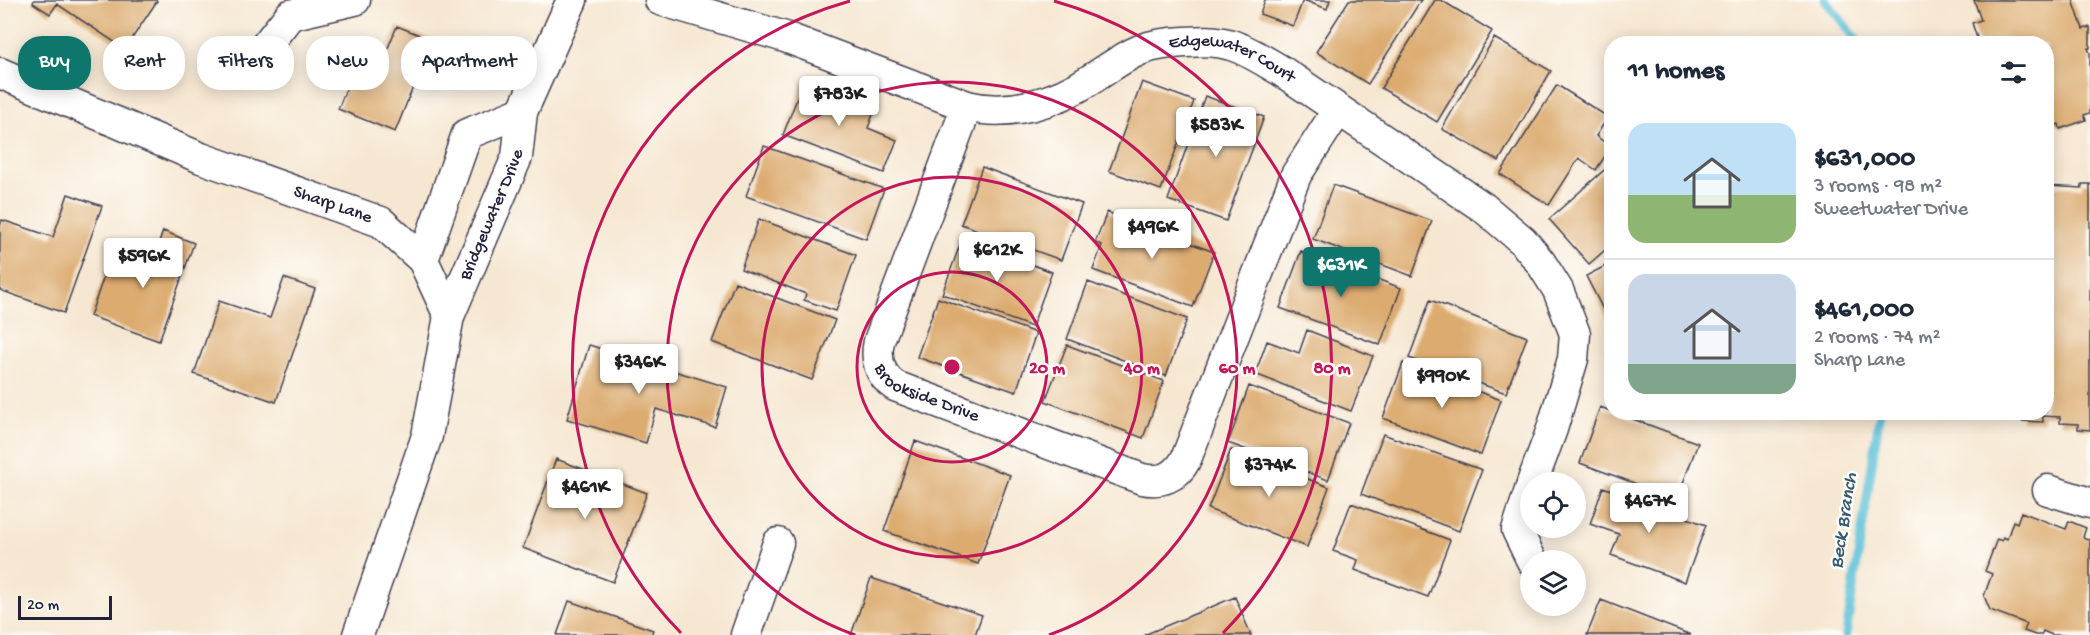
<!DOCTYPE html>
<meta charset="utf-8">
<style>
:root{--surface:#fff;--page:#f2f2f3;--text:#1f2937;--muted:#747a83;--line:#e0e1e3;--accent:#0f766e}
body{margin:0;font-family:"Gochi Hand",sans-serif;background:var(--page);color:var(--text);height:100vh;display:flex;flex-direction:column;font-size:22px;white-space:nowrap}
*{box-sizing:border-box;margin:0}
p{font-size:20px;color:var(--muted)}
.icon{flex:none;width:33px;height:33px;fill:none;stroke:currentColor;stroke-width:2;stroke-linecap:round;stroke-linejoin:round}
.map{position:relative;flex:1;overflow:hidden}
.drawer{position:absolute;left:1604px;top:36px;width:450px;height:384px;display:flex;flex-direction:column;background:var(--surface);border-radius:24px;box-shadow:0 3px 15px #0003}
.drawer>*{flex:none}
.banner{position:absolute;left:18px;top:36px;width:570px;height:54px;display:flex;gap:12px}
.tools{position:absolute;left:1520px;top:472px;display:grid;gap:12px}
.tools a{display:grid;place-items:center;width:66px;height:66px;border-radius:50%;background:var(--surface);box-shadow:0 3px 15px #0003;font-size:30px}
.scale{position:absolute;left:18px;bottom:15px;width:94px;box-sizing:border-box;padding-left:6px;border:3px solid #22223b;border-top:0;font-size:16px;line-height:21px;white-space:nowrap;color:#22223b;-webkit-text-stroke:4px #fdfcf7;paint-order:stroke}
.price{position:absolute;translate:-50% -51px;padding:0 14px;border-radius:6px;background:#fff;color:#222;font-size:20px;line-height:39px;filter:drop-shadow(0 2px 3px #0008)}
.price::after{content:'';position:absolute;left:50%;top:36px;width:18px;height:14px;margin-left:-9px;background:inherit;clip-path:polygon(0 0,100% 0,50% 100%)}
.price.on{background:var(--accent);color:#fff}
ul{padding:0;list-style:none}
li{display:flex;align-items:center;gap:18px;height:150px;padding:0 24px}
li+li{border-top:2px solid var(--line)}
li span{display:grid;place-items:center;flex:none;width:168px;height:120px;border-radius:18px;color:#555}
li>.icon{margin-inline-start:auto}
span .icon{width:72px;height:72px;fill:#fffc;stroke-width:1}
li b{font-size:26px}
h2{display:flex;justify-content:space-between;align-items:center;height:72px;padding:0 24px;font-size:26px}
.tag{padding:0 21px;border-radius:24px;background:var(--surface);box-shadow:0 3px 15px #0003;font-size:21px;line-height:54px}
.tag.on{background:var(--accent);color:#fff}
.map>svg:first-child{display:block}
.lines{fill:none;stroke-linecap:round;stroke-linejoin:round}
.stream{stroke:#5bc1d8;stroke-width:9}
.building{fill:#dcab70}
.minor-casing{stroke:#424052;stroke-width:33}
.minor{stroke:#fff;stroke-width:30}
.ring{fill:none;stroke:#c2185b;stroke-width:3}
.labels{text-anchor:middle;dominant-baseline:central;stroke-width:5;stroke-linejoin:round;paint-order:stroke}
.street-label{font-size:18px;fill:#22223b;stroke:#fdfcf7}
.water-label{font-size:20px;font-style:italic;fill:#365a72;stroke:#fdfcf7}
.centre{fill:#c2185b;stroke:#fdfcf7;stroke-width:3}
.ring-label{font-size:18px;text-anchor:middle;font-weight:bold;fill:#c2185b;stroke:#fdfcf7;stroke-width:5;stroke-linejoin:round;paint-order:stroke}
</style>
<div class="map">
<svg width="2090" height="635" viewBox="0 0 2090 635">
<rect width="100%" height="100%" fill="#fdfcf7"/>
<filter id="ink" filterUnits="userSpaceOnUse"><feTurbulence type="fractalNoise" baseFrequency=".0167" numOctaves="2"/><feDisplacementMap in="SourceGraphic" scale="12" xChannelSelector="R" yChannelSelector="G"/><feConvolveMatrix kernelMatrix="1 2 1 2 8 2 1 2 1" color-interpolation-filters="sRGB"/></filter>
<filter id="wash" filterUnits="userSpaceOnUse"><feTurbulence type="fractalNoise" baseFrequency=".008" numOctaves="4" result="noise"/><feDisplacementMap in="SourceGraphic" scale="24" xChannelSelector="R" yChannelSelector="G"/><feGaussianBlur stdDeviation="1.35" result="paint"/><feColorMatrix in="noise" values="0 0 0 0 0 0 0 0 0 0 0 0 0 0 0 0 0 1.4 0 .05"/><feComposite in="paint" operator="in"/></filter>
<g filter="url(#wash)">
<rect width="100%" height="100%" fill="#f6e7d2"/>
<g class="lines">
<path class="stream" d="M1825 0 1860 44
M1846 635 1880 412"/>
</g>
<g id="blocks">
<path class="building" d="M34 0H156L157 1 125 49 57 4 50 14 33 3Z
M1265 0H1303L1293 26 1260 14Z
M1303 0H1330L1327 9Z
M1349 0H1421L1368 84 1316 52Z
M1435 0H1441L1492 31 1437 122 1381 88Z
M1974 0H2073L2083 29 2090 27V48H2088L2090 53V113L2084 115 2086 120 2060 129 2059 124 2046 128V44H1979L1972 23 1981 20Z
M397 26 432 40 395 132 338 109 363 47 385 55Z
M1494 38 1551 71 1499 161 1442 129Z
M804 80 876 106 868 128 897 140 884 173 783 135Z
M1142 82 1194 101 1161 190 1109 171Z
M1557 85 1608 117 1596 136 1611 147 1596 170 1579 158 1549 205 1500 174Z
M1205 96 1264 117 1226 221 1168 200Z
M764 146 884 189 866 239 746 196Z
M1611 164V245L1589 264 1549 219Z
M982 167 1082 204 1061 260 961 224Z
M2082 184H2090V430L2078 429V424L2060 423V417L2043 416V422L2021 421 2022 412H2046V186L2082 188Z
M1333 185 1432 221 1412 276 1313 239Z
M68 194 102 206 64 313 0 290V226L2 220 53 237Z
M1107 212 1214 252 1193 307 1093 270 1102 245 1095 243Z
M759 219 856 255 836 311 804 300 806 294 741 269Z
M163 231 194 243 159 341 90 316 111 256 149 270Z
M962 239 1052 272 1032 327 942 294Z
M1301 251 1401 288 1380 345 1280 308Z
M1611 263V325L1586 276Z
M284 278 315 289 276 402 194 374 219 301 270 318Z
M735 282 835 320 812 380 712 342Z
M1088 282 1187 319 1166 376 1067 339Z
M938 298 1036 333 1016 392 917 357Z
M1430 300 1527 337 1506 393 1409 358Z
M1307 330 1373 356 1351 411 1255 374 1267 341 1299 353Z
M589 345 727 387 715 427 656 409 646 443 567 419Z
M1067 345 1164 381 1143 438 1045 401Z
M1403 363 1501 400 1481 455 1383 418Z
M1249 386 1349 423 1328 480 1228 443Z
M1600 407 1698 443 1677 499 1580 463Z
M1383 434 1482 470 1459 531 1361 494Z
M915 441 1010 475 978 564 884 531Z
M1231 450 1329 487 1307 547 1208 509Z
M556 459 647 493 613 582 523 548Z
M1603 487 1706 525 1685 582 1611 555 1619 534 1590 524Z
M1351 503 1450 540 1428 597 1355 570 1358 560 1333 551Z
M2021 512 2066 529 2069 521 2086 528 2083 537 2090 540V635H2052L2043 631 2041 635H2035L2024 631 2027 624 1990 610 1984 596 1992 574 1985 571 1997 539 2002 541 2003 537 2007 539 2013 521 2017 523Z
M871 578 982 615 975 635H851Z
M1235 597 1251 635H1144Z
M1601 600 1691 635H1587Z
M569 601 653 630 651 635H557Z"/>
</g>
</g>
<g filter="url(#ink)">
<use href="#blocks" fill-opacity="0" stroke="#424052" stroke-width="1.5"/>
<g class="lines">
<g class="minor-casing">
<g id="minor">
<path id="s1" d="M660 0 785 37 967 106C1010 117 1057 102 1093 78 1109 68 1123 57 1140 50 1155 44 1170 43 1185 42 1201 41 1216 40 1231 45 1248 50 1264 61 1280 70L1484 208 1523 241 1541 263 1558 290 1575 334 1573 359 1552 429 1532 483"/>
<path d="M256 58 290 15 355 0"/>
<path id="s2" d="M0 73 201 158 381 222 423 260 449 316 427 436 358 635"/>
<path id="s3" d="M967 106 879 341C875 359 879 375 895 386L1142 479C1162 483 1177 477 1186 459L1296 175 1338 110"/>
<path d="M423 260 467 134 522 112"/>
<path id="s4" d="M449 316 517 157 522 112 572 0"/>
<path d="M1530 490 1517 530 1532 561"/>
<path d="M2048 490 2090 503"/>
<path d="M746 635 778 543"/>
</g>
</g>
<use href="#minor" class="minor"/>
</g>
</g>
<g class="ring">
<circle cx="952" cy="367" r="95"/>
<circle cx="952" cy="367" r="190"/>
<path d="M855 635A285 285 0 1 1 1049 635"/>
<path d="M681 633A380 380 0 0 1 850 1M1054 1A380 380 0 0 1 1223 633"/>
</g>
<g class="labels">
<g class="street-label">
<text stroke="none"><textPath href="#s1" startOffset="609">Edgewater Court</textPath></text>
<text stroke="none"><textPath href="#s2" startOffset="358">Sharp Lane</textPath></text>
<text stroke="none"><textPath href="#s4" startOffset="110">Bridgewater Drive</textPath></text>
<text stroke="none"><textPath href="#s3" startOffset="333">Brookside Drive</textPath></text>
</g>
<g class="water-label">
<text transform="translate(1845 521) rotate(-81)">Beck Branch</text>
</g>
</g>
<circle cx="952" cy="367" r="9" class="centre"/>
<g class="ring-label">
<text x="1047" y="373">20 m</text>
<text x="1142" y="373">40 m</text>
<text x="1237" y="373">60 m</text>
<text x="1332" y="373">80 m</text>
</g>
</svg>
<div class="tools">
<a><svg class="icon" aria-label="locate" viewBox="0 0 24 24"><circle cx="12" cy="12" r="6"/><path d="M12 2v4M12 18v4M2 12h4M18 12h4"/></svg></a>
<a><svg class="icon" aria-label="layers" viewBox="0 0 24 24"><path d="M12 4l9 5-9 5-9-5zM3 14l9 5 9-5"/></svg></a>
</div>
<div class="scale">20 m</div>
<b class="price" style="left:839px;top:127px">$783K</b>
<b class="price" style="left:1216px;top:158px">$583K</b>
<b class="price" style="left:1152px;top:260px">$496K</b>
<b class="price" style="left:997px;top:283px">$612K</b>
<b class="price" style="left:143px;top:289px">$596K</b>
<b class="price on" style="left:1341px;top:298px">$631K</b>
<b class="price" style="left:639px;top:395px">$346K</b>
<b class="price" style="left:1442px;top:409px">$990K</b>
<b class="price" style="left:1269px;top:498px">$374K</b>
<b class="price" style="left:585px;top:520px">$461K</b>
<b class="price" style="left:1649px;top:534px">$467K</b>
<div class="banner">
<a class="tag on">Buy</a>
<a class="tag">Rent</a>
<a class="tag">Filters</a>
<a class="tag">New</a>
<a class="tag">Apartment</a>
</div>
<section class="drawer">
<h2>11 homes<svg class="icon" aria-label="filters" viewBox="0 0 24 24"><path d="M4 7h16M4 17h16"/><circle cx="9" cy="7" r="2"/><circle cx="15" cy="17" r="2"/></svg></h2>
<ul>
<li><span style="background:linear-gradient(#bfe0f5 60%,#8fb573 0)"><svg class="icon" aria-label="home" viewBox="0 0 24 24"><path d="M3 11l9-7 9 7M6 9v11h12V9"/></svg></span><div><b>$631,000</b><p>3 rooms · 98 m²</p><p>Sweetwater Drive</p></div></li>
<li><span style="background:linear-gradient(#c9d6e8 75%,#7fa58c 0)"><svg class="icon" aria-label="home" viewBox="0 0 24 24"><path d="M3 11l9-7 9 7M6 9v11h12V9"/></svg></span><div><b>$461,000</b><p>2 rooms · 74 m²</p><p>Sharp Lane</p></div></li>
</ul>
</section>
</div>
